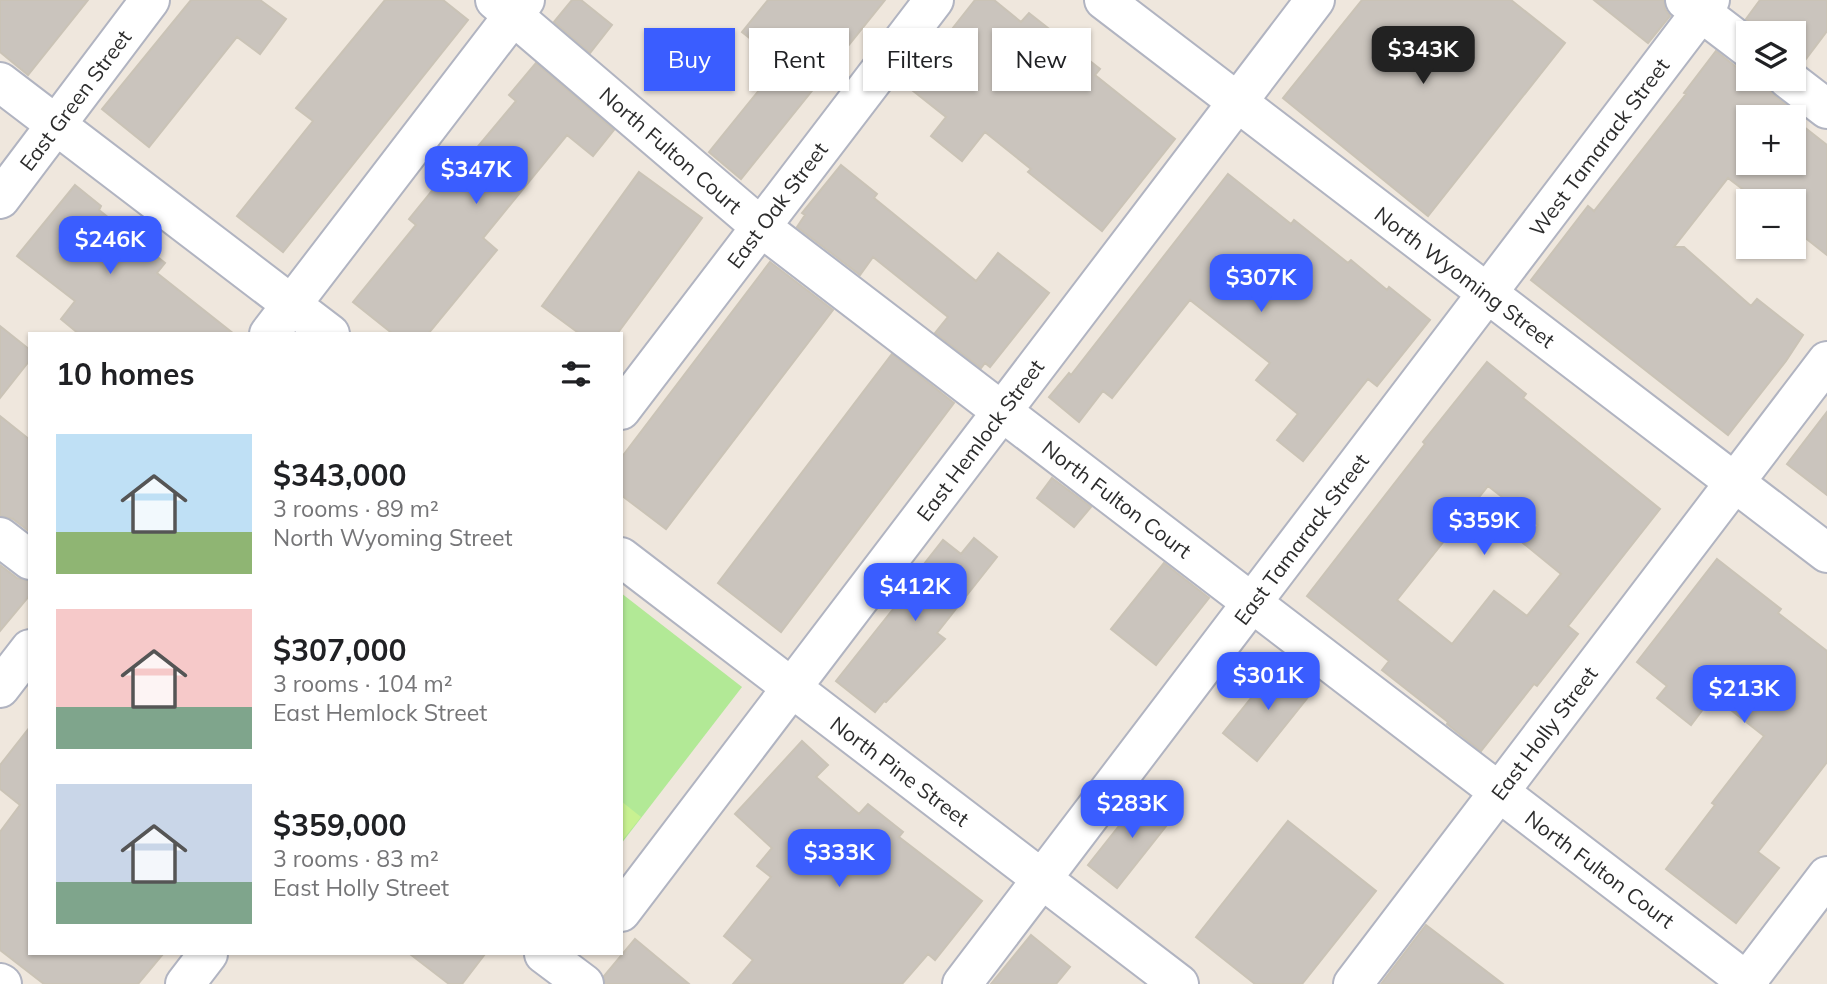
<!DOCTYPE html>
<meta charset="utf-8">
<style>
:root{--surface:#fff;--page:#f2f2f2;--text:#202124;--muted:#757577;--accent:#3a5dff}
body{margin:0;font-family:Mulish,sans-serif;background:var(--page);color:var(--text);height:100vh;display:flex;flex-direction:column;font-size:26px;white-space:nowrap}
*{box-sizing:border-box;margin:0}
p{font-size:23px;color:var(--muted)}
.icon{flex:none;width:38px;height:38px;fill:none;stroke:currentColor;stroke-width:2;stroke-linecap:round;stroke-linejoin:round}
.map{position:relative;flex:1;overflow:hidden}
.panel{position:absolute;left:28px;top:332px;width:595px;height:623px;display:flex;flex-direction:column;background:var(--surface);border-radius:0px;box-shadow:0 2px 5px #0004}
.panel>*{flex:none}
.hud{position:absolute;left:644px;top:28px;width:665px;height:63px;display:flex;gap:14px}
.controls{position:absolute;left:1736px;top:21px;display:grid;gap:14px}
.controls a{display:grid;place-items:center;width:70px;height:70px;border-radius:0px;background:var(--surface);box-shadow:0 2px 5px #0004;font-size:35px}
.price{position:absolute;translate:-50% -60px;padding:0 16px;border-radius:14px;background:var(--accent);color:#fff;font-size:23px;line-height:46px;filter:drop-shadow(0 2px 4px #0008)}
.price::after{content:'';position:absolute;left:50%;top:42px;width:21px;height:16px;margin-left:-10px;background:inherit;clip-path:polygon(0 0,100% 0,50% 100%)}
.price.active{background:#222;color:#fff}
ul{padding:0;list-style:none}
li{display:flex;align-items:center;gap:21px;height:175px;padding:0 28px}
li span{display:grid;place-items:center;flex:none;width:196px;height:140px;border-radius:0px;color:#555}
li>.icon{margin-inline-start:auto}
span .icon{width:84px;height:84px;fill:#fffc;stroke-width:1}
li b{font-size:30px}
h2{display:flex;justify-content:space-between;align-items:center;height:84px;padding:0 28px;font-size:30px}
.tag{padding:0 24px;border-radius:0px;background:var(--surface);box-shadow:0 2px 5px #0004;font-size:24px;line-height:63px}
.tag.active{background:var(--accent);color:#fff}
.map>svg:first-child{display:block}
.green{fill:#b2e996}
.pitch{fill:#c8f191}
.building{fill:#cac4bd;stroke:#cac3b6;stroke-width:2;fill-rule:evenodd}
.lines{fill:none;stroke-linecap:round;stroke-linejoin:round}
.minor-casing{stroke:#b1b4c1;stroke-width:42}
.minor{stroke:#fff;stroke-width:38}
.labels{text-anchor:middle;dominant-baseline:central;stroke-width:5;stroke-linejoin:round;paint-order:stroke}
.street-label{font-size:21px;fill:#2c2c2c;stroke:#fff}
</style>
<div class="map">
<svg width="1827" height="984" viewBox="0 0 1827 984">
<rect width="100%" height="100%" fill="#efe7dd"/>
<path class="green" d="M621 593 742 687 621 844Z"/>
<path class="pitch" d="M621 801 641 817 621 842Z"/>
<path class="building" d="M0 0H88L28 75 0 52Z
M191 0H260L286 19 260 54 237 37 149 147 102 109Z
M385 0H443L468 20 283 252 237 216 313 121 296 108Z
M572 0H581L612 25 590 53 554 22Z
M768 0H885L741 179 709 152 781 63 742 32Z
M975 0H994L1021 22 1029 13 1100 69 1095 75 1175 139 1102 231 1028 172 1031 169 985 132 962 161 931 136 946 117 907 86Z
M1362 0H1511L1565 43 1428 216 1283 98Z
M1594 0H1664L1665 9 1670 16 1648 43Z
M1760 0H1827V31L1803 63 1794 58V33H1763L1746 19Z
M1716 51 1735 66 1748 69V79H1767L1768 88 1775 96 1789 107 1785 112 1792 117H1748V163H1794V119L1827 145V255L1794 229V201H1758L1728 178 1674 247H1684L1751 306 1757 299 1803 335 1786 361 1728 435 1531 280 1588 206 1594 211 1686 94 1684 93Z
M536 63 614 130 593 156 567 135 483 238 497 250 428 334H393L353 302 416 225 409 219 439 182 445 186 516 101 509 95Z
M841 165 877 194 874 198 976 281 998 253 1049 293 990 367 985 363 981 368 935 333 948 317 873 257 860 275 797 227 805 215 802 213Z
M639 172 702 218 617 334H580L542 306Z
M1228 174 1291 224 1294 220 1348 263 1351 260 1387 290 1389 287 1430 320 1377 386 1368 379 1303 461 1277 440 1298 414 1256 380 1270 363 1190 300 1112 398 1103 391 1079 422 1049 397 1069 373 1071 375Z
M75 185 101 206 99 210 165 263 157 273 234 334H79L61 319 75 301 17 256Z
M770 262 833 310 666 529 621 495V458Z
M0 326 30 350V360L0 398Z
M892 354 954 403 781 632 718 583Z
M1487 362 1526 394 1523 398 1660 509 1568 626 1578 634 1537 686 1534 684 1481 751 1447 724 1448 722 1382 670 1389 661 1307 596 1425 444 1423 442ZM1488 486 1538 525 1523 543 1561 574 1527 616 1494 591 1452 644 1397 600Z
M1827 412V495L1787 464Z
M0 416 30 440V532L13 519 0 516Z
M1052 478 1091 507 1074 527 1037 498Z
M974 538 997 557 937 633 945 639 886 702 884 701 875 712 836 681 909 589 906 587 943 540 961 554Z
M1717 559 1781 609 1778 613 1827 651V762L1758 852 1779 868 1736 923 1666 869 1715 805 1712 803 1764 736 1713 696 1691 725 1657 698 1667 686 1637 662Z
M1164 563 1209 598 1156 665 1111 629Z
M0 565 17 578 30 581V595L0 631Z
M1279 663 1313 691 1257 761 1223 733Z
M30 727V954H163L138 984H44L0 950V832L20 805 0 789V765Z
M802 741 828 765 816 777 859 814 868 804 903 832 899 837 982 901 935 960 928 954 902 984H733L753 960 724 936 771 877 757 866 772 848 735 814Z
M1146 792 1175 815 1117 888 1088 865Z
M1288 821 1376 891 1302 984H1255L1196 937Z
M1426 925 1503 984H1381Z
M1031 935 1070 967 1056 984H991Z
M635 939 689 984H605L604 976Z
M410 954H485L462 984H449Z"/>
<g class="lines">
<g class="minor-casing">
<path id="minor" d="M495 0 761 227 1750 984
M1104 0 1827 553
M1685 0 1748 48
M1788 79 1827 109
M0 82 330 334
M0 199 150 0
M269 334 525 0
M621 410 934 0
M0 537 30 560
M621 557 1179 984
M0 688 30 649
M621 912 1315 0
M544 954 584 984
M1747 981 1827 876
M0 983 2 984
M185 984 208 954
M962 984 1710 0
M1353 984 1827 361"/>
</g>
<use href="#minor" class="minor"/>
</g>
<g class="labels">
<g class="street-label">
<text transform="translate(75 100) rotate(-53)">East Green Street</text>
<text transform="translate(1599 147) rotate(-53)">West Tamarack Street</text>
<text transform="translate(671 150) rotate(41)">North Fulton Court</text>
<text transform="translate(777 205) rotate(-53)">East Oak Street</text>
<text transform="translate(1465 277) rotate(37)">North Wyoming Street</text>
<text transform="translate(980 440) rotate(-53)">East Hemlock Street</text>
<text transform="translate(1117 499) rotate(37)">North Fulton Court</text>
<text transform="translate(1301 539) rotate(-53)">East Tamarack Street</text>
<text transform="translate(1544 733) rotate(-53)">East Holly Street</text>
<text transform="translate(900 771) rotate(37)">North Pine Street</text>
<text transform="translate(1600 869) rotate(37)">North Fulton Court</text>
</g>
</g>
</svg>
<div class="controls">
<a><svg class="icon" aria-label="layers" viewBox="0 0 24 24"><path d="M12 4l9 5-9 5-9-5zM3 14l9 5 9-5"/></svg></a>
<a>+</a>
<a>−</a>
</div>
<b class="price active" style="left:1423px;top:86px">$343K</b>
<b class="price" style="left:476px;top:206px">$347K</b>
<b class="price" style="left:110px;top:276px">$246K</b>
<b class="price" style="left:1261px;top:314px">$307K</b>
<b class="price" style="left:1484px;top:557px">$359K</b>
<b class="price" style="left:915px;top:623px">$412K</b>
<b class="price" style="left:1268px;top:712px">$301K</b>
<b class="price" style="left:1744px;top:725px">$213K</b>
<b class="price" style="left:1132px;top:840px">$283K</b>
<b class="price" style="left:839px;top:889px">$333K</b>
<div class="hud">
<a class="tag active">Buy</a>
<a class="tag">Rent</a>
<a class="tag">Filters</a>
<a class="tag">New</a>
</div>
<section class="panel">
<h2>10 homes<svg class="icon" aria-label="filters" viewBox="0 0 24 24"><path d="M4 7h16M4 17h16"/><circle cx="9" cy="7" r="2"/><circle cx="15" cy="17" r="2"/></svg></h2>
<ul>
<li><span style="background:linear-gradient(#bfe0f5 70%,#8fb573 0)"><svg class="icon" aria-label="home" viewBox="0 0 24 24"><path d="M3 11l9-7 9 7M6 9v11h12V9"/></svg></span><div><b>$343,000</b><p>3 rooms · 89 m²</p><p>North Wyoming Street</p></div></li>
<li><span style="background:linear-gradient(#f6c9c9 70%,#7fa58c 0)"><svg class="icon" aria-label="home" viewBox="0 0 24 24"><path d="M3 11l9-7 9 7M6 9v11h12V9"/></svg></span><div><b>$307,000</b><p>3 rooms · 104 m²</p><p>East Hemlock Street</p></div></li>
<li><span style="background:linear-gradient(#c9d6e8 70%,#7fa58c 0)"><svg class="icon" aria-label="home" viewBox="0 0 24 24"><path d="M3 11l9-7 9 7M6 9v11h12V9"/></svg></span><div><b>$359,000</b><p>3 rooms · 83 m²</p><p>East Holly Street</p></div></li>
</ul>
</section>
</div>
